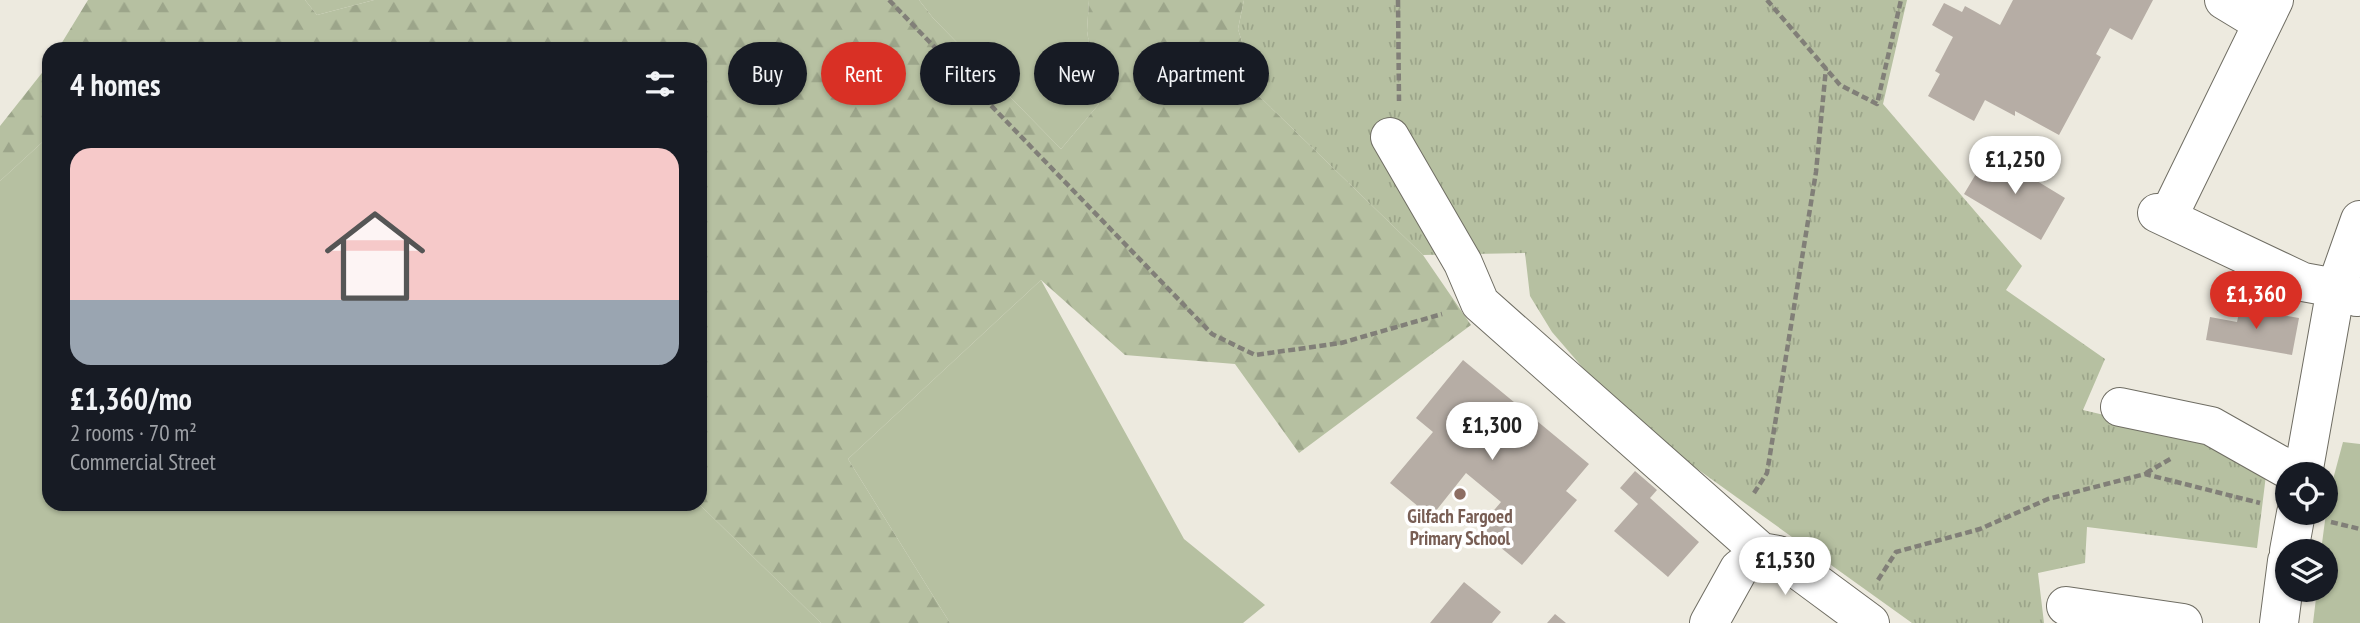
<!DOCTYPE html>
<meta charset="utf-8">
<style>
:root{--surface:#171b24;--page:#20242c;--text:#f1f3f6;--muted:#9ea1a6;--line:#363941;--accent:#d93025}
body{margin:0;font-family:"PT Sans Narrow",sans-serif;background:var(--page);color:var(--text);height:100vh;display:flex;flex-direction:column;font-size:26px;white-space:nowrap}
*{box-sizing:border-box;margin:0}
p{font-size:23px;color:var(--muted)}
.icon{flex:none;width:38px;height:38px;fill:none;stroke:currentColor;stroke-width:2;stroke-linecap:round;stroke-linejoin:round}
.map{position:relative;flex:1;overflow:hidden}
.drawer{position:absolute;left:42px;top:42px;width:665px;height:469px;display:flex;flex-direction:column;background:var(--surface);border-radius:21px;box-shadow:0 2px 5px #0004}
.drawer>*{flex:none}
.banner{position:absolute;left:728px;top:42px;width:665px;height:63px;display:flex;gap:14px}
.controls{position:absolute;left:2275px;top:462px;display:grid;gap:14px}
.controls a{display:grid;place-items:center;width:63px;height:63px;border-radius:50%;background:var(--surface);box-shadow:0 2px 5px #0004;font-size:35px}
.price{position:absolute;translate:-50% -60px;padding:0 16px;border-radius:24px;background:#fff;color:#222;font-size:23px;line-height:46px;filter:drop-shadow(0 2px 4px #0008)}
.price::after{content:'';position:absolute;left:50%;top:42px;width:21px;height:16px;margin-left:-10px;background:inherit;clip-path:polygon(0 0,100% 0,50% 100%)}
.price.on{background:var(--accent);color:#fff}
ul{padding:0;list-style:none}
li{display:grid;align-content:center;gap:14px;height:371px;padding:0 28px}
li+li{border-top:2px solid var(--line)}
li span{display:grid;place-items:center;height:217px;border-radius:21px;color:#555}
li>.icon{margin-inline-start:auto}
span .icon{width:126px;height:126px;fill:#fffc;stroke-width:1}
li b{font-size:30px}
h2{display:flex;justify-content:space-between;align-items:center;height:84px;padding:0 28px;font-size:30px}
.chip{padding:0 24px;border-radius:32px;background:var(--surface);box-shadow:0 2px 5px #0004;font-size:24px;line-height:63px}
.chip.on{background:var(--accent);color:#fff}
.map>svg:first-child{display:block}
.green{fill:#b6c0a1}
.forest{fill:url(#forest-firs)}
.park{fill:url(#park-tufts)}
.building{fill:#b6ada5}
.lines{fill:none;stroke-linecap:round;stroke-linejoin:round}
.minor-casing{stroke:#6f6d63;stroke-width:40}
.path{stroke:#817f78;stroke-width:4.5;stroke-dasharray:7 3.5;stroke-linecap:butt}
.minor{stroke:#fff;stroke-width:38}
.education-dot{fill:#8d6e63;stroke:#fff;stroke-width:2.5}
.labels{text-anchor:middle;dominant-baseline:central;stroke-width:7;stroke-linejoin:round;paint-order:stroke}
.education-label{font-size:19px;font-weight:bold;fill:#785e54;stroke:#fff}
</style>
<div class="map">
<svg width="2360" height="623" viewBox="0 0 2360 623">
<defs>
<pattern id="forest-firs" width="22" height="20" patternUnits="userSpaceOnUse" patternTransform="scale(1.75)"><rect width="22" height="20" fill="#b6c0a1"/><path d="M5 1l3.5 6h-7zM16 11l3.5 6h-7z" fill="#9ca58a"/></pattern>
<pattern id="park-tufts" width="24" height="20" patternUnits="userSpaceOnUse" patternTransform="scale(1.75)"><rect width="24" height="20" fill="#b6c0a1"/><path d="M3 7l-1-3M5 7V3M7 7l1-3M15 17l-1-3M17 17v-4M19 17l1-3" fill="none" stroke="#9ca58a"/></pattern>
</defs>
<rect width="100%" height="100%" fill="#edeadf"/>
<path class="green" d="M305 0H374L317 15Z
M919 0H1089L1087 31 1099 104 1061 149 933 18Z
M49 136V504H699L821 623H0V181Z
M1041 280 1184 539 1265 605 1243 623H950L848 459Z
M2343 442 2360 444V623H2313L2317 590H2326V551H2321L2328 498Z"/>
<path class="forest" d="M88 0H305L317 15 374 0H919L933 18 1061 149 1099 104 1087 31 1089 0H1244L1238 29 1258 95 1423 255 1471 325 1299 453 1235 364 1125 355 1041 280 848 459 950 623H821L699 504 700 49H58Z
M49 64V136L0 181V126Z"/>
<path class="park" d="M1244 0H1907L1883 104 2022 266 2006 290 2105 359 2083 410 2218 442 2267 467 2257 548 2087 527 2085 563 2038 573 2044 623H1912L1675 453 1602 390 1552 332 1530 296 1525 253 1423 255 1258 95 1238 29Z"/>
<path class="building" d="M2013 0H2153L2132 40 2110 28 2096 54 2101 57 2059 135 2015 111V116L1985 100 1974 121 1928 96 1940 74 1935 71 1953 37 1932 25 1944 3 1962 12 1965 6 2000 25Z
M1989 152 2065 198 2041 240 1964 194Z
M2240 308 2299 318 2292 355 2206 340 2210 317 2237 322Z
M1463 360 1589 464 1566 491 1577 500 1522 565 1478 529 1501 502 1466 473 1431 517 1390 483 1433 432 1416 418Z
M1635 471 1657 490 1650 498 1699 542 1668 577 1614 531 1638 504 1620 488Z
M1464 582 1501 612 1492 623H1430Z
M1555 614 1566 623H1547Z"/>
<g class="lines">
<g class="minor-casing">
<path id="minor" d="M2224 0 2262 23
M1390 137 1463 263 1480 303 1761 552
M2157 213 2303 282 2336 288 2357 297
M2168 217 2274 0
M2120 407 2211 426 2296 474
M2303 474 2336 288 2360 220
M2289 551 2296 513
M2066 606 2183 623
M1709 623 1739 569 1761 552 1778 555 1870 623
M2279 623 2287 561"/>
</g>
<path class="path" d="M889 0 1212 334 1255 355 1341 343 1442 314
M1398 0 1399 101
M1767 0 1840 85 1877 104 1901 0
M2146 473 2172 458
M1754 493 1767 473 1816 172 1826 68
M2331 522 2360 529
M1878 580 1896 552 1980 529 2048 499 2145 474 2260 503"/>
<use href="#minor" class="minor"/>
</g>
<circle class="education-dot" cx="1460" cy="494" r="7"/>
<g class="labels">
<g class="education-label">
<text x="1460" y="516">Gilfach Fargoed<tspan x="1460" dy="22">Primary School</tspan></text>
</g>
</g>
</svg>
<div class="controls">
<a><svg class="icon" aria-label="locate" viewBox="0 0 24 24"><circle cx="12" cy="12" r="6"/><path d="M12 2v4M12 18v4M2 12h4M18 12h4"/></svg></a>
<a><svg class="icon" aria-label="layers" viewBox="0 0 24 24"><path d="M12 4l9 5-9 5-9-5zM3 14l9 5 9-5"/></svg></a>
</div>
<b class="price" style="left:2015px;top:196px">£1,250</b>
<b class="price on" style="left:2256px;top:331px">£1,360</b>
<b class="price" style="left:1492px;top:462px">£1,300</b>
<b class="price" style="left:1785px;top:597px">£1,530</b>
<div class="banner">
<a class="chip">Buy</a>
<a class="chip on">Rent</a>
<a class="chip">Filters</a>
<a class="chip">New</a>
<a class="chip">Apartment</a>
</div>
<section class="drawer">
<h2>4 homes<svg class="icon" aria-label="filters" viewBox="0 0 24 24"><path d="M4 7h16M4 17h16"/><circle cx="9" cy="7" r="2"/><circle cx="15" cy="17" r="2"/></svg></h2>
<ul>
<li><span style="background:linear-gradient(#f6c9c9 70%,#9aa5b1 0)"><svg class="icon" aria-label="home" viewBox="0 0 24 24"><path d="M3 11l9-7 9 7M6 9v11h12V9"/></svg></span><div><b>£1,360/mo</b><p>2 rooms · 70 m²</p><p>Commercial Street</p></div></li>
</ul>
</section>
</div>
